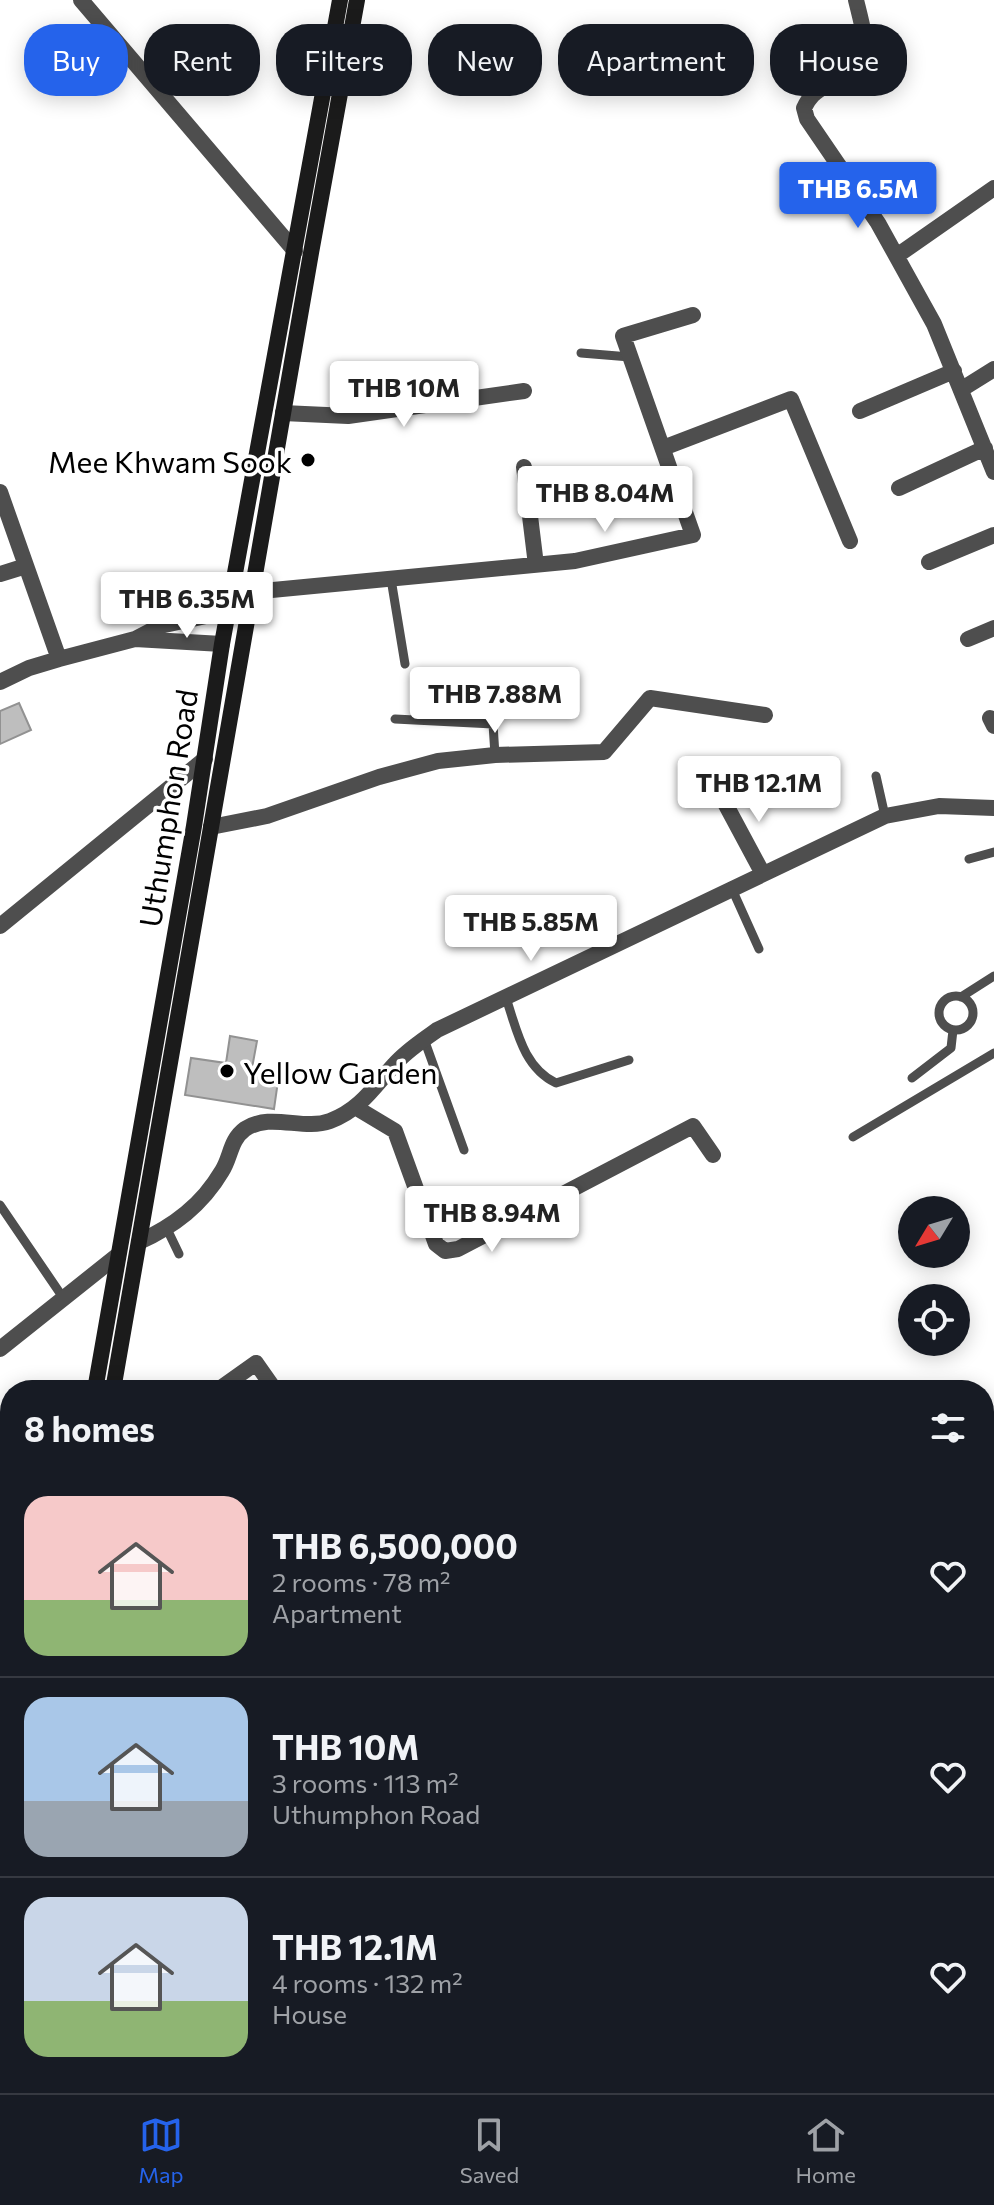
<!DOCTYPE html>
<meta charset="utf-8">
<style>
:root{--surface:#171b24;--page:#242831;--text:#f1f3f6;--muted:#9ea1a6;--line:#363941;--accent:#2563eb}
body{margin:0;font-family:Commissioner,sans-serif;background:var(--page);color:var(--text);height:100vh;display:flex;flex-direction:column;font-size:30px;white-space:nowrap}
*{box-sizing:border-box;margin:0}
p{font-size:26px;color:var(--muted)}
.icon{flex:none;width:44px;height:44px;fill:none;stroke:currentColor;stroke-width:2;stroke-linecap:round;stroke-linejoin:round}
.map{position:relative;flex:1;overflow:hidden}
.panel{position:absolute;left:0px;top:1380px;width:994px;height:714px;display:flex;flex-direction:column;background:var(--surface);border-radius:32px 32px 0 0;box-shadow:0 4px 20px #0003}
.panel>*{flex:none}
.top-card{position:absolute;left:24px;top:24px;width:946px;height:72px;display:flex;gap:16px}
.needle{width:52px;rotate:232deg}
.buttons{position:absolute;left:898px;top:1196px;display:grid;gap:16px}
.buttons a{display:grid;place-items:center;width:72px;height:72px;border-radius:50%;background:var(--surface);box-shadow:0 4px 20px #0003;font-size:40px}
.price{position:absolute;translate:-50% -68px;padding:0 18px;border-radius:8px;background:#fff;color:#222;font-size:26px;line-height:52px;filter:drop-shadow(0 2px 4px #0008)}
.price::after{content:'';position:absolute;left:50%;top:48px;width:24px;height:18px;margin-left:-12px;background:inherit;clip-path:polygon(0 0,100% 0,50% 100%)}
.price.on{background:var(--accent);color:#fff}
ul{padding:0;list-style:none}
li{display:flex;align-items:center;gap:24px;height:200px;padding:0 24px}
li+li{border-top:2px solid var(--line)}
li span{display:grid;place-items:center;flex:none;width:224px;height:160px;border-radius:24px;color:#555}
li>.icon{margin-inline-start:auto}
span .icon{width:96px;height:96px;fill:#fffc;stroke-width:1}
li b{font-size:34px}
h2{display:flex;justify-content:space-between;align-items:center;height:96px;padding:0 24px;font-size:34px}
.tag{padding:0 28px;border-radius:32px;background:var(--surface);box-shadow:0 4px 20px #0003;font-size:28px;line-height:72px}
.tag.on{background:var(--accent);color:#fff}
.tabs{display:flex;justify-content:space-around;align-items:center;height:112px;border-top:2px solid var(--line);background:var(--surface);font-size:22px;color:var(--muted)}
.tabs a{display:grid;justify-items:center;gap:4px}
.tabs .on{color:var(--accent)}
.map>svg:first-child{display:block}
.building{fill:#bebebe;stroke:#929292;stroke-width:2}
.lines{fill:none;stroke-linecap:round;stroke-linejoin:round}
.street-tunnel{stroke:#d9d9d9;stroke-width:16;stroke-dasharray:16 8;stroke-linecap:butt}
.lane{stroke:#4e4e4e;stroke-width:9}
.street{stroke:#4e4e4e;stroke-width:16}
.secondary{stroke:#1b1b1b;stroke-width:16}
.poi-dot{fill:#000;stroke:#fff;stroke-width:3}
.labels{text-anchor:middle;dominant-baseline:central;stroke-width:7;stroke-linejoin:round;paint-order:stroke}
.poi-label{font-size:30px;fill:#000;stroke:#fff;text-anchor:end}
.street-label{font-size:30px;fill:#000;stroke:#fff}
</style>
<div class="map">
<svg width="994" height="2093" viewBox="0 0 994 2093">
<rect width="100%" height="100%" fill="#fff"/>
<path class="building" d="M19 703 31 730 0 744V711Z
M230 1036 257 1041 252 1068 279 1074 274 1109 185 1095 191 1058 226 1063Z"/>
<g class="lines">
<path class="street-tunnel" d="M137 2084 138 2093"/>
<path class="lane" d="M581 353 630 357
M391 579 405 664
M395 719 493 724 495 755
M876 776 885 816
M969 859 994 852
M732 889 759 949
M939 1013a17 17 0 1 1 34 0a17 17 0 1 1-34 0Z
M961 997 994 976
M506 998C517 1030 523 1067 556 1083L629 1060
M424 1039 464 1150
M912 1078 951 1048 953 1030
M853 1137 994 1053
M0 1205 64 1299
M167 1229 179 1254
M0 1432 10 1451
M0 1814 10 1812
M0 1971 10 1970
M0 2059 10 2057"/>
<path class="street" d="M81 0 295 251
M856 0C869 53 873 58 825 86 815 92 809 97 804 108L807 119 878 223 934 324 994 472
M898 255 994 188
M962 389 994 369
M860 411 954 371
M283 413 348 416 524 391
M663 448 791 399 850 541
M524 467 536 565
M899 488 985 448
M0 492 59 659
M929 562 994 535
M0 574 26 566
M252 592 575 561 693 535 623 336 693 315
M135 639 222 644
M968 639 994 628
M0 682 29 668 59 659 135 639 160 626 229 611
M990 718 994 726
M719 792 763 874
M211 827 267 816 379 777 438 761 495 755 604 752 650 698 765 715
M0 926 205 759
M355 1107 395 1131 436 1244 445 1251 458 1249 693 1126 713 1155
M139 1242C174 1226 202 1205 222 1171 231 1157 230 1140 245 1129 271 1112 303 1131 330 1121 360 1110 374 1087 394 1065 406 1051 422 1041 437 1030L885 816 939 806 994 808
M0 1349 118 1255
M218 1390 256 1363 275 1390
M984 1788 994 1820
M5 1883 10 1908
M42 2084 43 2093
M189 2084 191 2093
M267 2084 269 2093
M366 2084 367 2093
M496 2084 497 2093
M604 2093 605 2084"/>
<path class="secondary" d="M95 1390 194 826 222 644 340 0
M113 1390 311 253 357 0
M80 2084V2093
M98 2084V2093"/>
</g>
<g class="poi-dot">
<circle cx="308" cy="460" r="8"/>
<circle cx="227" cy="1071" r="8"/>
</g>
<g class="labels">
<g class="poi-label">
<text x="292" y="460">Mee Khwam Sook</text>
<text x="243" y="1071" text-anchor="start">Yellow Garden</text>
</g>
<g class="street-label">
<text transform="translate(167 808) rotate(-81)">Uthumphon Road</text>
</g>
</g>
</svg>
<div class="buttons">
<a><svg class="needle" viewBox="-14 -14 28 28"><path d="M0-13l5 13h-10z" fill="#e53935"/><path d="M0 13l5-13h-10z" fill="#9ea1a6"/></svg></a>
<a><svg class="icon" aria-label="locate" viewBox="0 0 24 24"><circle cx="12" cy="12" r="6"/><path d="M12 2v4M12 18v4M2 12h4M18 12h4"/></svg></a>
</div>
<b class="price on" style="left:858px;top:230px">THB 6.5M</b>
<b class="price" style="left:404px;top:429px">THB 10M</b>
<b class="price" style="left:605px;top:534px">THB 8.04M</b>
<b class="price" style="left:187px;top:640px">THB 6.35M</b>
<b class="price" style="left:495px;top:735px">THB 7.88M</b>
<b class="price" style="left:759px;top:824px">THB 12.1M</b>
<b class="price" style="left:531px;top:963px">THB 5.85M</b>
<b class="price" style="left:492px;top:1254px">THB 8.94M</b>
<div class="top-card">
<a class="tag on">Buy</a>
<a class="tag">Rent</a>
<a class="tag">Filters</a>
<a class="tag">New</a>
<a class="tag">Apartment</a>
<a class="tag">House</a>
</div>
<section class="panel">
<h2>8 homes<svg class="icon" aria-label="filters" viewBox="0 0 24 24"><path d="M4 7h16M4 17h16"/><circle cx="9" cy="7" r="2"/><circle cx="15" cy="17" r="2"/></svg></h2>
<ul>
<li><span style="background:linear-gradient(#f6c9c9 65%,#8fb573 0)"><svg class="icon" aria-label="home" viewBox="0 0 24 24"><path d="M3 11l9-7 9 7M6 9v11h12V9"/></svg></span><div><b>THB 6,500,000</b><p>2 rooms · 78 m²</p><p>Apartment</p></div><svg class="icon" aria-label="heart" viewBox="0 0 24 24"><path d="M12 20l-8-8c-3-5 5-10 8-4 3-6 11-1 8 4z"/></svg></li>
<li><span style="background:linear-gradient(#a9c7e8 65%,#9aa5b1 0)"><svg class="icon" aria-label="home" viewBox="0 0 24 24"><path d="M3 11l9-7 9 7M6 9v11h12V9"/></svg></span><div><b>THB 10M</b><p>3 rooms · 113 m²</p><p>Uthumphon Road</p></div><svg class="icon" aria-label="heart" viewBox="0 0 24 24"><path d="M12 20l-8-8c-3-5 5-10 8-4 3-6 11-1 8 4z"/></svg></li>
<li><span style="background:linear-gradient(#c9d6e8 65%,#8fb573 0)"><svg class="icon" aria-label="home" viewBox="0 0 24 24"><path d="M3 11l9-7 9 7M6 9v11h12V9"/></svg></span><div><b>THB 12.1M</b><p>4 rooms · 132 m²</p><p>House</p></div><svg class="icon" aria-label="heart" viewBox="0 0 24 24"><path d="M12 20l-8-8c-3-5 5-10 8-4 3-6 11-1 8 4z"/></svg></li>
</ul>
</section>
</div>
<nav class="tabs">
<a class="on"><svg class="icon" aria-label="map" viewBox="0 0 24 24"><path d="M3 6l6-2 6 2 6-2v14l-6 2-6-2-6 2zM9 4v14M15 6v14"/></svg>Map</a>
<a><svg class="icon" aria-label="saved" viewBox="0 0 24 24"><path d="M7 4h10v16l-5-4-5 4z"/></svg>Saved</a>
<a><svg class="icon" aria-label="home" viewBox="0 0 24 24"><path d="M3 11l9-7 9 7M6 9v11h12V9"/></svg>Home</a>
</nav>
